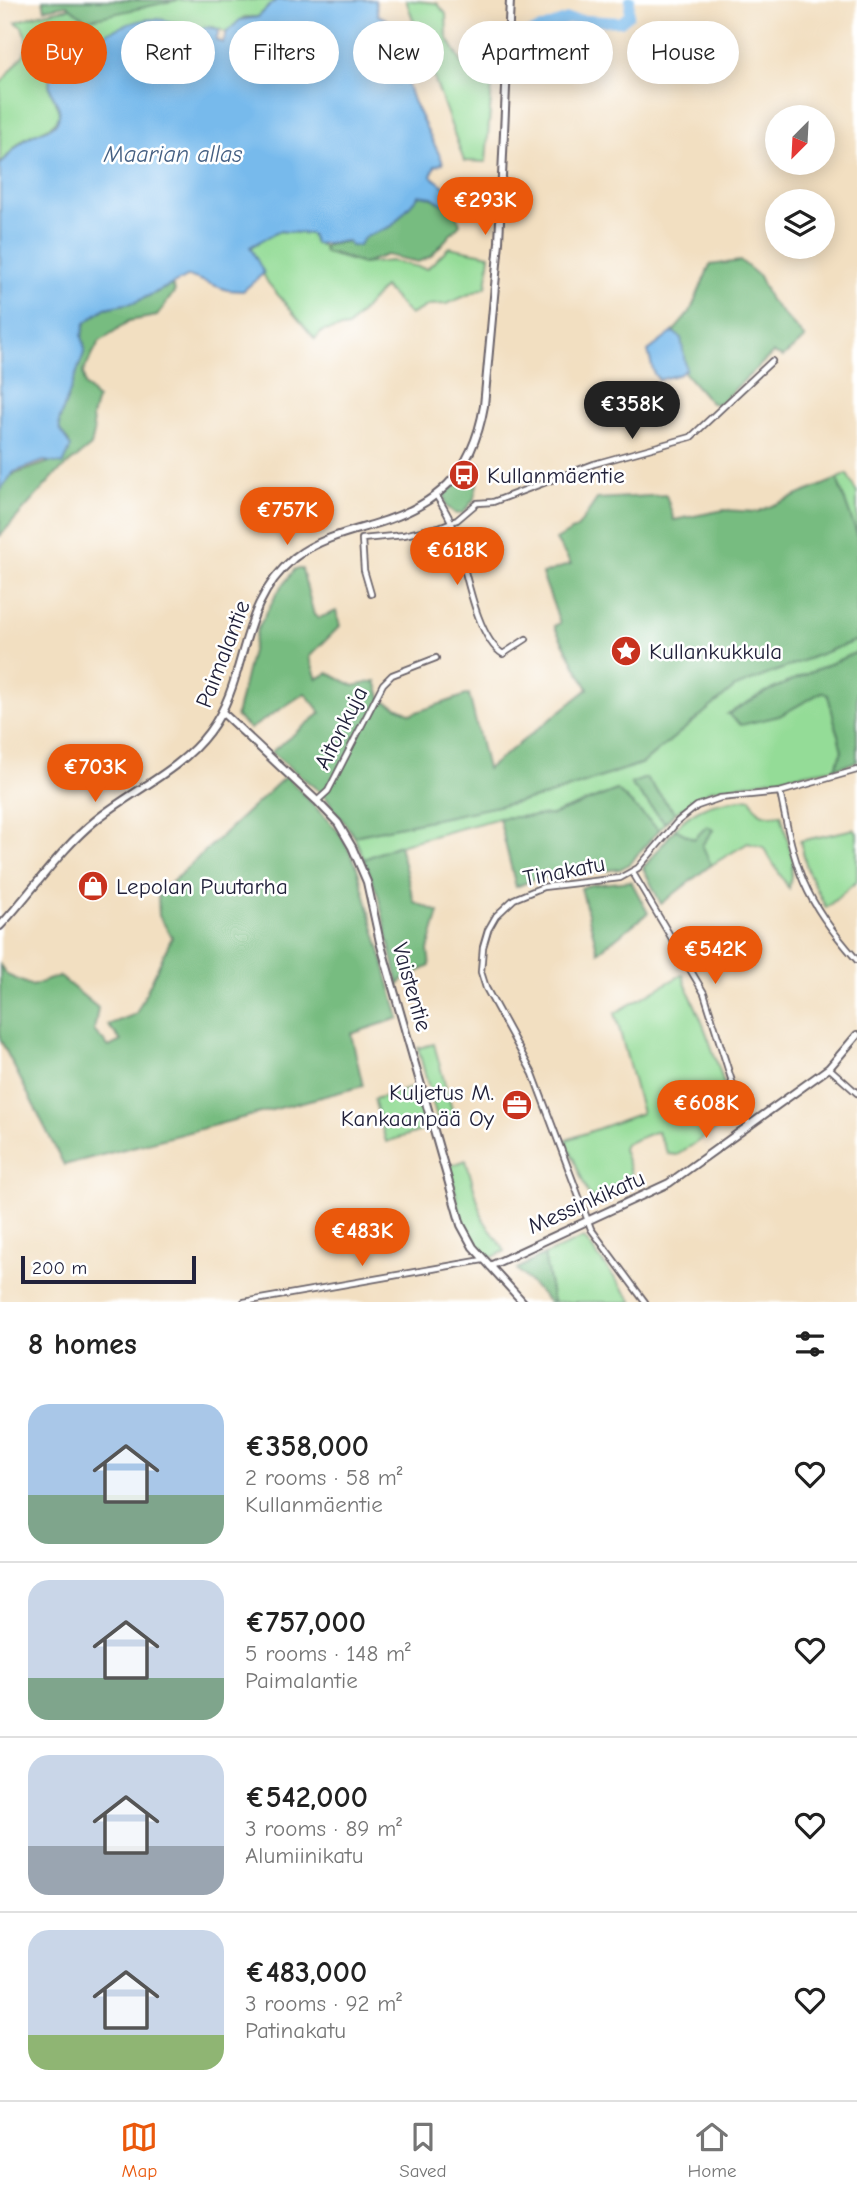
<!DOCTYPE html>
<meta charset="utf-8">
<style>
:root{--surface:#fff;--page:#f2f2f2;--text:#222;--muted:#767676;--line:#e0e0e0;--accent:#ea580c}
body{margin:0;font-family:"Comic Neue",sans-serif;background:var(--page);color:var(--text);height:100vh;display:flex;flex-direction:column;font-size:26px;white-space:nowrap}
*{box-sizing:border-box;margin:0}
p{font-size:23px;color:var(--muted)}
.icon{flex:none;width:38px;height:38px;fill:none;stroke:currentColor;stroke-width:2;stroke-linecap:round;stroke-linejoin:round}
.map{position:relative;height:1302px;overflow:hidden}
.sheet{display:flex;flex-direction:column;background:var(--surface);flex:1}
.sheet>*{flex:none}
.banner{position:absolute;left:21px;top:21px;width:816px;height:63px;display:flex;gap:14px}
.needle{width:46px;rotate:204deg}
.buttons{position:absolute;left:765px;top:105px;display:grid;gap:14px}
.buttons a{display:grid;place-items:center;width:70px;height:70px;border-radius:50%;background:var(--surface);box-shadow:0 4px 18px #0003;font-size:35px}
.scale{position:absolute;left:21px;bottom:18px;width:175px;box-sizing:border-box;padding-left:7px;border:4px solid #22223b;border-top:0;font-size:19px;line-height:24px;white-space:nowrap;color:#22223b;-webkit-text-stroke:5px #fff;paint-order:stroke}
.price{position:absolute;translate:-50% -60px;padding:0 16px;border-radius:24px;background:var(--accent);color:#fff;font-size:23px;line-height:46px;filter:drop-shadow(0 2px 4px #0008)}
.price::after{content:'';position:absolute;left:50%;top:42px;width:21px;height:16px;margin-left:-10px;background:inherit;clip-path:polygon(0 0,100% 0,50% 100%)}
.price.active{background:#222;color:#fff}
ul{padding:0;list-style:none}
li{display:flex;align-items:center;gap:21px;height:175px;padding:0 28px}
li+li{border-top:2px solid var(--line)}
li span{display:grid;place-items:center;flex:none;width:196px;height:140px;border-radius:21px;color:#555}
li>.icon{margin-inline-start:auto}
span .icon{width:84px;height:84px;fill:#fffc;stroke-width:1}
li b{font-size:30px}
h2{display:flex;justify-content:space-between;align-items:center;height:84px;padding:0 28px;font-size:30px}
.pill{padding:0 24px;border-radius:32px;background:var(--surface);box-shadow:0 4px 18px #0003;font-size:24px;line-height:63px}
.pill.active{background:var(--accent);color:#fff}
.tab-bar{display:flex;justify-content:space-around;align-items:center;height:98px;border-top:2px solid var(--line);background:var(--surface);font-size:19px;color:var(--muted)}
.tab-bar a{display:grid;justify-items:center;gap:4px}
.tab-bar .active{color:var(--accent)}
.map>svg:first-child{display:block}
.green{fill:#94dc97;stroke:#5b7f69;stroke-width:2}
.forest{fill:#77bc80;stroke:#4c6f5e;stroke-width:2}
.water{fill:#77baec;stroke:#4c6e94;stroke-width:2}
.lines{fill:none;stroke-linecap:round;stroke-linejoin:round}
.river{stroke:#77baec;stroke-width:10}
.minor-casing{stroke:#6b646a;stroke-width:8}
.tertiary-casing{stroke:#6b646a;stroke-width:10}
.minor{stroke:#fff;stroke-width:4.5}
.tertiary{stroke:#fff;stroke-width:6}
.labels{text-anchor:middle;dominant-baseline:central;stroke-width:5;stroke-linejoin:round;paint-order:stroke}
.poi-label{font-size:23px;fill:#22223b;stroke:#fff;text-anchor:start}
.street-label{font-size:23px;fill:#22223b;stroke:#fff}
.water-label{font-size:24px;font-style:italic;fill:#445f82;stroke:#fff}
</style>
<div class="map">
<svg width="857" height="1302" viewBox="0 0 857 1302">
<rect width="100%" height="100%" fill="#fff"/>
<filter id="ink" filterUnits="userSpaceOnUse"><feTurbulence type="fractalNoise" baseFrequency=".0143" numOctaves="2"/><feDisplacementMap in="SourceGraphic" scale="14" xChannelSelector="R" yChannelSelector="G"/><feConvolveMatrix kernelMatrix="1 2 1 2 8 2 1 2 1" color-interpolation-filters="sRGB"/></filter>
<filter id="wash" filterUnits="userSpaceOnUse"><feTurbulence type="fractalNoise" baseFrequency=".00686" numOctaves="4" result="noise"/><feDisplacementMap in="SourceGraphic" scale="28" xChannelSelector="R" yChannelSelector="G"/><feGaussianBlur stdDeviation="1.57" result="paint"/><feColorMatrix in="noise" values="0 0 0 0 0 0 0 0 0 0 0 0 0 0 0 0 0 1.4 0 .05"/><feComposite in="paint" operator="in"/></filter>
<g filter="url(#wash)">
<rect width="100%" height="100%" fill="#f2dfc1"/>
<path class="green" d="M177 0H276L258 17H244L228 33 213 27 186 32 175 22 104 35 76 51 51 90 60 113C53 132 39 129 24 139 15 145 7 157 0 165V84L24 54 28 43 22 27 16 22C73 0 117 7 177 0Z
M406 0 437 3 446 14 447 37 468 74 473 71 477 57 494 59 486 162 464 161Z
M279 231 311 234 315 244 323 246 325 253 363 264 391 261 427 269 449 247 490 255 486 287 447 304 429 305 410 315 384 287 348 327 323 331 315 339 268 283 251 251 250 247Z
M847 474 857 493V534L837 479Z
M857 640V652L766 692 728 714 779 716 822 692 828 694 842 751 835 768 711 790 675 813 646 778 631 784 665 823 659 830 617 790 552 815 499 818 399 845 364 859 354 836 546 796 643 763 735 687Z
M751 798C758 815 763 817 781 814L793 861 789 889 763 847 748 843 711 865 702 845 713 830 707 827 694 840 675 829C696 804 720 801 751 798Z
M854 829 857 833V881L826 908 808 872 800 841Z
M683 974C685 988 692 997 697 1010 705 1028 734 1105 731 1120L677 1155 668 1154 657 1131 625 1144 623 1149 633 1179C623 1189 608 1197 593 1198L588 1194 566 1140 642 1113 615 1013Z
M434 1044 454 1117 438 1122 418 1048Z
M416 1087 427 1129 386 1142 374 1099Z
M466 1160 483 1219 505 1251 493 1257C464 1255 455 1189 450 1166Z
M584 1238 633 1302H553L544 1255Z"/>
<path class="forest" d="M43 0H177L86 20 67 5 45 9Z
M425 194 456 212 460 224 431 256 418 262 386 255 363 264 336 254 325 253 323 246 348 241 351 246H358L365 237 392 226 419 195Z
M741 261 759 276 770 300 805 338 783 357 773 353 719 404 711 403 684 372 681 338 673 332 690 312 710 265Z
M172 285 175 291 157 316 129 321 99 342 83 372 85 385 97 399 92 417 94 433 91 446 55 475 0 536V490L9 476 53 461 69 442 59 430V421L85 350 82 336 85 323 105 308 136 302Z
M470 461 481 464 474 499 463 513 456 514 446 506 444 495 463 476Z
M837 479 857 534V640L735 687 643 763 546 796 354 836 324 795 271 752 321 713 305 693 250 729 236 716 257 630 277 593 295 569H302L314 615 319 618 336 611 340 626 309 657 317 679 328 673 354 686 376 681 382 700 411 714 469 694 487 769 588 689 554 626 560 623 542 574 571 564 556 540 578 527 597 499 666 495 674 520 724 510 757 512Z
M857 652V762L835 768 842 751 828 695 822 692 779 716 741 725 728 714 766 692Z
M286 776 339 832 356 864 399 1018 351 1034 363 1086 64 1165 0 1039V965L7 975 32 986 59 976 98 1008 94 1031 109 1047 121 1041 108 1025 136 1014 172 937 159 916 158 895Z
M646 778 675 813 665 823 631 784Z
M617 790 659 830 629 864 620 869 537 878 516 887 499 818 552 815Z
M707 826 713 830 702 845 711 865 661 904 643 868 675 829 694 839Z
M399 845 414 902 439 912 428 950 430 966 403 979 399 986 378 895 364 859Z
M631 881 648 913 598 952 581 888 590 885Z
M544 1255 553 1302H549L517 1269Z"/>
<path class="water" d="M276 0H375L378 15 386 19 413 101 441 158 443 163 435 166 431 176 454 194 460 209 453 211 432 197 419 195 392 226 365 237 358 246H351L348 241 315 244 311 234 279 231 250 247 264 273 243 291 227 290 189 276 136 302 105 308 85 323 82 336 85 350 59 421 60 430 71 447 63 464 44 461 14 472 0 490V165C12 152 20 140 37 133 44 130 51 130 56 123 72 98 25 94 68 50 82 51 91 41 103 35 131 21 162 9 186 32 199 31 205 23 219 30L216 40 223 43 227 32 240 20 258 17Z
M673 332 681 338 686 369 680 374 659 380 654 374 648 351Z"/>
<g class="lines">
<path class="river" d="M516 38 568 19 621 22 629 15 630 0"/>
</g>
</g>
<g filter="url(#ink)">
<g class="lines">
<g class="minor-casing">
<path id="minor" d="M436 495C442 505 448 514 452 524 464 556 474 637 503 654L526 639
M371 594 364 570 362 539 404 535 439 527 457 520 477 503 493 502 594 464 691 437 772 361
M780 792C796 872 802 897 857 960
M317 801 328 791 383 684 392 675 436 658
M633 873 704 993 740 1107 750 1126
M829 1068 857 1093
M244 1302 483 1260
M645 1302 591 1229 533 1074 486 988 481 972 483 947 488 930 496 916 514 899 543 887 620 878 638 868 678 821 697 806 720 798 780 792 857 770"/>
</g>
<g class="tertiary-casing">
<path id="tertiary" d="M222 712 317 801 338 823 352 847 367 882 380 942 461 1225 473 1247 523 1302
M0 926C32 892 60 849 96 820 133 790 180 771 209 732 250 678 236 607 294 558 317 540 344 533 372 525 437 506 472 475 484 406L499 242 510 0
M490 1266 669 1183 829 1068 857 1035"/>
</g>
<use href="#minor" class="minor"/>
<use href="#tertiary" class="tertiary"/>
</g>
</g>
<defs>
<g id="bus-disc" transform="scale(1.575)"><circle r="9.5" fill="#c8321e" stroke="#fff"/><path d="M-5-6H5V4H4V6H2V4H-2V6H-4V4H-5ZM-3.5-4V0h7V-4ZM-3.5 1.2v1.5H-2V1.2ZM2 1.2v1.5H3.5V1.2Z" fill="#fff"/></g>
<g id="sight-disc" transform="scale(1.575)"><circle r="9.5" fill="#c8321e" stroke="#fff"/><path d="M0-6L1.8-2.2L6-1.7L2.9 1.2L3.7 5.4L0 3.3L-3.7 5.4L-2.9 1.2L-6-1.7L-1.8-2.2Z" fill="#fff"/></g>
<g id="shop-disc" transform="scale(1.575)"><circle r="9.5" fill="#c8321e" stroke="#fff"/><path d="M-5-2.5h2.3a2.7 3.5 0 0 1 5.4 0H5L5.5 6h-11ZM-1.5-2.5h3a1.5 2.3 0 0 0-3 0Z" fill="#fff"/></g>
<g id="office-disc" transform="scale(1.575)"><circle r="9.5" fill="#c8321e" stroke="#fff"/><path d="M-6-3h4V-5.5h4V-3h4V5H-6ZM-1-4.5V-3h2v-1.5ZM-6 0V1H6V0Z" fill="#fff"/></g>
</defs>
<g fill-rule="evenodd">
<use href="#bus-disc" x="464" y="475"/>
<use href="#sight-disc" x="626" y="651"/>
<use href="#shop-disc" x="93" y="886"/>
<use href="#office-disc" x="517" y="1105"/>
</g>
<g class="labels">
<g class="poi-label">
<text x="487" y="475">Kullanmäentie</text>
<text x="649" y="651">Kullankukkula</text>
<text x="116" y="886">Lepolan Puutarha</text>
<text x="494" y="1092" text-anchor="end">Kuljetus M.<tspan x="494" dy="26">Kankaanpää Oy</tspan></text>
</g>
<g class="street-label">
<text transform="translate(223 654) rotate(-69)">Paimalantie</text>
<text transform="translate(341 728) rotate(-63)">Aitonkuja</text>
<text transform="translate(564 871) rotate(-11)">Tinakatu</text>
<text transform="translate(412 987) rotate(74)">Vaistentie</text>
<text transform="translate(586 1202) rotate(-24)">Messinkikatu</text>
</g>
<g class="water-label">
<text x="173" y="154">Maarian allas</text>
</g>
</g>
</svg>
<div class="buttons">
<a><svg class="needle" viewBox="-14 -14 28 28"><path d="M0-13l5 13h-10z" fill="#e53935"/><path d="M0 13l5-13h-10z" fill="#767676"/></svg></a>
<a><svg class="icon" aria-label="layers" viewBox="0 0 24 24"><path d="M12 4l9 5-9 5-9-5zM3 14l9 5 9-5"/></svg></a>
</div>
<div class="scale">200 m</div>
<b class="price" style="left:485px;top:237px">€293K</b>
<b class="price active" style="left:632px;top:441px">€358K</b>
<b class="price" style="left:287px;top:547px">€757K</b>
<b class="price" style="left:457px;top:587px">€618K</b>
<b class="price" style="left:95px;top:804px">€703K</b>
<b class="price" style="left:715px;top:986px">€542K</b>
<b class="price" style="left:706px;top:1140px">€608K</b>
<b class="price" style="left:362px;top:1268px">€483K</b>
<div class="banner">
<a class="pill active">Buy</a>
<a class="pill">Rent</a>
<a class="pill">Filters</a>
<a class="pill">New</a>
<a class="pill">Apartment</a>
<a class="pill">House</a>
</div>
</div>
<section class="sheet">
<h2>8 homes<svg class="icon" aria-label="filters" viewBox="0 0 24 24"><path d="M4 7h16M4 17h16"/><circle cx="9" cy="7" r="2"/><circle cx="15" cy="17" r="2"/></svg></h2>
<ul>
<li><span style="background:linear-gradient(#a9c7e8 65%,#7fa58c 0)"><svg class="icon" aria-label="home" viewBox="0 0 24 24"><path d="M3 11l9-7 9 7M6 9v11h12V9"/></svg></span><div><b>€358,000</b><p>2 rooms · 58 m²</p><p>Kullanmäentie</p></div><svg class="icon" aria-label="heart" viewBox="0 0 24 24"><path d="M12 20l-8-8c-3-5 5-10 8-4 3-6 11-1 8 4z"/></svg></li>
<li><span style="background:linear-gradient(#c9d6e8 70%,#7fa58c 0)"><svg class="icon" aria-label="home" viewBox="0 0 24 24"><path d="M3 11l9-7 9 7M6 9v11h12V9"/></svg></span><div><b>€757,000</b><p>5 rooms · 148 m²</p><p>Paimalantie</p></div><svg class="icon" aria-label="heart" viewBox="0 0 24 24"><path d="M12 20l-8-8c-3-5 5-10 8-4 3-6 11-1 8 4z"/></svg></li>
<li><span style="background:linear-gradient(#c9d6e8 65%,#9aa5b1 0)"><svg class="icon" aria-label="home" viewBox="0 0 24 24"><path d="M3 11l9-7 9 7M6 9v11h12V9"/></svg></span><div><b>€542,000</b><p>3 rooms · 89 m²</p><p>Alumiinikatu</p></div><svg class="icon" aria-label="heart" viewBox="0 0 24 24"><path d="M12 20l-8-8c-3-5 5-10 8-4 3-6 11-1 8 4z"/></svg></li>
<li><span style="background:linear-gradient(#c9d6e8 75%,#8fb573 0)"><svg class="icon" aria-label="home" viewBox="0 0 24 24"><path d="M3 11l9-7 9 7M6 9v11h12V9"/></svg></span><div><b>€483,000</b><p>3 rooms · 92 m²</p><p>Patinakatu</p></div><svg class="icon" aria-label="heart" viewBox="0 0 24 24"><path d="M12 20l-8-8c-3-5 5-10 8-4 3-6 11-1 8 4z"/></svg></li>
</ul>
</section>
<nav class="tab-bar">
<a class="active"><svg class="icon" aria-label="map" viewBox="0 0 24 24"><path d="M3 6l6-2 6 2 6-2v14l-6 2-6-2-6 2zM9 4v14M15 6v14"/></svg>Map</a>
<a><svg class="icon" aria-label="saved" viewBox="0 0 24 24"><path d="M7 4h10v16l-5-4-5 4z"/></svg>Saved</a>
<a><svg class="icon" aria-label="home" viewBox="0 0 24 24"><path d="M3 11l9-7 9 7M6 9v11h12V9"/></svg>Home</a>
</nav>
